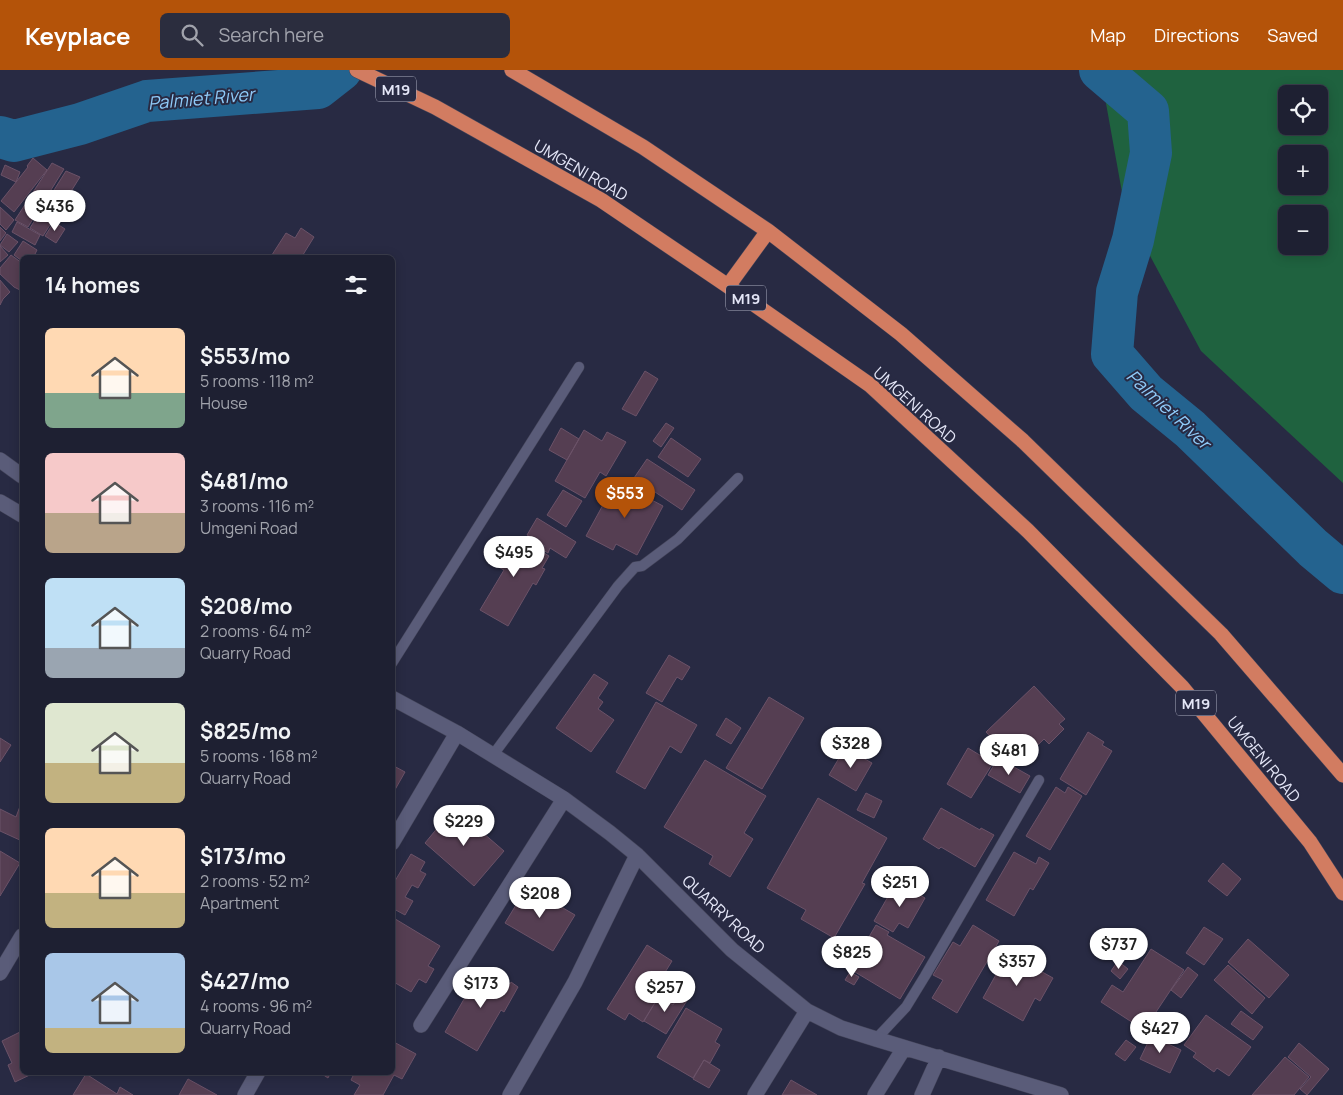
<!DOCTYPE html>
<meta charset="utf-8">
<style>
:root{--surface:#1e2032;--page:#2b2d3e;--text:#f1f3f6;--muted:#a1a3ac;--line:#3c3e4d;--accent:#b45309}
body{margin:0;font-family:Manrope,sans-serif;background:var(--page);color:var(--text);height:100vh;display:flex;flex-direction:column;font-size:19px;white-space:nowrap}
*{box-sizing:border-box;margin:0}
p{font-size:16px;color:var(--muted)}
.icon{flex:none;width:28px;height:28px;fill:none;stroke:currentColor;stroke-width:2;stroke-linecap:round;stroke-linejoin:round}
.map{position:relative;flex:1;overflow:hidden}
.details{position:absolute;left:20px;top:185px;width:375px;height:820px;display:flex;flex-direction:column;background:var(--surface);border-radius:8px;box-shadow:0 2px 12px #0003,0 0 0 1px var(--line)}
.details>*{flex:none}
.tools{position:absolute;left:1278px;top:15px;display:grid;gap:10px}
.tools a{display:grid;place-items:center;width:50px;height:50px;border-radius:8px;background:var(--surface);box-shadow:0 2px 12px #0003,0 0 0 1px var(--line);font-size:25px}
.price{position:absolute;translate:-50% -42px;padding:0 11px;border-radius:18px;background:#fff;color:#222;font-size:16px;line-height:32px;filter:drop-shadow(0 1px 2px #0008)}
.price::after{content:'';position:absolute;left:50%;top:30px;width:15px;height:11px;margin-left:-8px;background:inherit;clip-path:polygon(0 0,100% 0,50% 100%)}
.price.current{background:var(--accent);color:#fff}
ul{padding:0;list-style:none}
li{display:flex;align-items:center;gap:15px;height:125px;padding:0 25px}
li span{display:grid;place-items:center;flex:none;width:140px;height:100px;border-radius:8px;color:#555}
li>.icon{margin-inline-start:auto}
span .icon{width:60px;height:60px;fill:#fffc;stroke-width:1}
li b{font-size:21px}
h2{display:flex;justify-content:space-between;align-items:center;height:60px;padding:0 25px;font-size:21px}
header{display:flex;align-items:center;gap:30px;box-sizing:border-box;height:70px;padding:0 25px;background:var(--accent);color:#fff}
header strong{font-size:24px}
nav{display:flex;gap:28px;margin-inline-start:auto;font-size:18px}
.search{width:350px;height:45px;background:var(--page);display:flex;align-items:center;gap:12px;box-sizing:border-box;padding:0 18px;border-radius:8px;color:var(--muted);font-size:19px}
.map>svg:first-child{display:block}
.green{fill:#1f623f;fill-rule:evenodd}
.lines{fill:none;stroke-linecap:round;stroke-linejoin:round}
.river{stroke:#24638f;stroke-width:42}
.building{fill:#553e52;stroke:#6b5268}
.lane-casing{stroke:#44455a;stroke-width:11}
.street-casing{stroke:#44455a;stroke-width:16}
.secondary-casing{stroke:#44455a;stroke-width:16}
.highway-casing{stroke:#44455a;stroke-width:16}
.lane{stroke:#5a5c79;stroke-width:10}
.street{stroke:#5a5c79;stroke-width:15}
.secondary{stroke:#5a5c79;stroke-width:15}
.highway{stroke:#d27c61;stroke-width:15}
.labels{text-anchor:middle;dominant-baseline:central;stroke-width:4;stroke-linejoin:round;paint-order:stroke}
.shield{fill:#282a43;stroke:#acaec1;stroke-width:1}
.shield-label{font-size:15px;font-weight:bold;fill:#e4e6f7}
.street-label{font-size:16px;fill:#e4e6f7;stroke:#282a43}
.water-label{font-size:18px;font-style:italic;fill:#8fcaf8;stroke:#282a43}
</style>
<header>
<strong>Keyplace</strong>
<div class="search"><svg class="icon" aria-label="search" viewBox="0 0 24 24"><circle cx="10" cy="10" r="6"/><path d="M15 15l6 6"/></svg>Search here</div>
<nav><a>Map</a><a>Directions</a><a>Saved</a></nav>
</header>
<div class="map">
<svg width="1343" height="1025" viewBox="0 0 1343 1025">
<rect width="100%" height="100%" fill="#282a43"/>
<path class="green" d="M1100 0H1343V413L1201 281 1125 139ZM1286 24H1319V56H1286ZM1286 84H1319V116H1286ZM1286 144H1319V176H1286Z"/>
<g class="lines">
<path class="river" d="M1100 0 1148 41 1151 83 1133 170 1117 222 1112 284 1146 323 1190 359 1313 478 1343 503
M0 67 14 71 80 54 147 31 318 18 341 0"/>
</g>
<path class="building" d="M33 88 47 100 14 142 1 131 28 97 27 96Z
M52 93 64 99 28 157 15 150Z
M5 95 20 102 16 112 1 105Z
M66 101 80 107 43 166 30 158Z
M0 137 14 150 6 160 0 154Z
M17 152 40 165 35 175 12 162Z
M54 152 65 159 56 173 45 166Z
M0 157 6 163 0 171Z
M301 158 314 167 301 188H270L286 163 295 168Z
M7 164 18 172 9 182 0 175Z
M23 171 37 180 33 188H22V191L14 185Z
M0 176 8 185 0 192Z
M11 185 22 193V221L14 217 0 204V198Z
M0 210 10 222 3 229 0 235Z
M645 301 658 309 636 346 622 339Z
M666 353 674 358 661 377 653 371Z
M561 358 579 369 567 390 549 380Z
M584 360 602 371 607 362 626 372 606 406 600 402 585 428 555 411Z
M671 368 701 389 688 407 658 387Z
M647 389 695 420 682 440 634 408Z
M616 411 663 436 637 485 616 474 613 480 586 466Z
M563 420 582 431 566 457 547 445Z
M537 448 576 472 566 488 550 478 548 483 543 480 545 476 527 465Z
M506 467 517 473 520 468 549 486 542 498 545 499 536 515 533 513 508 556 480 540 504 500 491 493Z
M669 585 690 597 682 610 677 607 662 632 646 623Z
M594 604 608 613 598 628 603 632 598 639 614 650 591 682 556 658Z
M1034 616 1065 649 1059 654 1064 659 1049 674 1044 669 1017 695 986 662Z
M769 627 804 648 762 719 726 698Z
M656 632 697 655 681 683 670 676 645 719 616 702Z
M726 648 741 658 731 674 716 665Z
M1088 662 1104 672 1102 675 1112 681 1086 725 1060 709Z
M0 668 11 675 0 692Z
M845 678 872 693 856 721 829 705Z
M968 678 993 693 971 728 947 714Z
M998 688 1030 706 1020 723 988 705Z
M705 690 766 726 744 763 753 769 730 807 709 794 713 786 664 757Z
M392 695 405 702 392 725Z
M1056 717 1065 723 1068 717 1082 726 1050 780 1026 766Z
M866 723 882 731 874 748 857 740Z
M818 728 887 768 862 813 865 814 834 868 801 849 806 840 767 818Z
M22 731V771L0 761V739L16 747Z
M454 738 504 781 474 816 425 773Z
M941 738 980 760 981 758 994 765 975 797 941 777 939 779 923 769Z
M0 781 20 793 0 826Z
M1014 782 1036 794 1039 787 1049 793 1033 820 1030 818 1014 846 986 830Z
M411 784 425 792 420 801 426 804 418 818 412 815 405 827 413 831 405 845 392 838V816Z
M1223 793 1241 809 1227 826 1208 811Z
M897 811 925 828 908 858 899 853 893 862 874 851Z
M527 817 575 845 553 881 505 853Z
M392 847 440 876 428 896 434 899 426 913 419 909 411 922 392 911Z
M876 855 889 862 887 865 925 887 900 929 850 899Z
M973 855 999 871 957 943 932 928 943 910 933 905 953 872 960 876Z
M1204 857 1223 869 1204 895 1186 883Z
M1248 869 1289 905 1269 928 1228 892Z
M647 875 672 891 664 904 684 916 673 935 659 926 643 952 629 943 625 950 607 939Z
M1151 879 1184 900 1144 960 1101 932 1112 915 1123 922Z
M1008 883 1053 908 1040 931 1035 928 1023 951 983 928Z
M1118 891 1128 899 1120 909 1111 901Z
M1228 895 1265 928 1252 944 1214 910Z
M1188 897 1198 905 1181 928 1171 920Z
M482 898 510 914 511 912 518 917 504 942 501 940 477 981 445 962Z
M850 902 859 907 854 915 845 910Z
M680 924 688 929 666 964 644 951 659 926 673 935Z
M686 938 722 959 715 972 720 975 710 993 704 990 693 1008 657 987Z
M1241 941 1263 957 1253 970 1231 954Z
M1206 945 1251 977 1229 1006 1217 998 1214 1002 1193 987 1196 983 1184 975Z
M1173 946 1182 952 1175 963 1166 957Z
M22 961V1002H36L15 1012 8 995 12 993 2 971Z
M1151 966 1181 980 1170 1003 1140 989Z
M1126 970 1136 977 1125 991 1115 984Z
M392 971 416 984 402 1009 394 1005 383 1025H354L360 1015 351 1010 355 1002H392Z
M1299 973 1329 999 1307 1025 1300 1019 1311 1007 1288 987Z
M1285 987 1309 1007 1294 1025H1252Z
M704 990 720 1000 709 1018 693 1009Z
M319 1002H331L328 1008Z
M86 1004 117 1024 120 1017 133 1025H73Z
M188 1009 217 1025H179Z
M791 1010 817 1025H782Z"/>
<g class="lines">
<g class="lane-casing">
<path id="lane" d="M392 593 579 297
M493 685 618 516 635 497 642 496 678 469 738 408
M876 969 906 937 925 906 1039 710"/>
</g>
<g class="street-casing">
<path id="street" d="M0 432 22 445
M392 628 457 663 564 729 610 763 637 785 732 880 807 941 841 958 876 969 1061 1025
M392 773 457 663
M0 903 22 866
M421 955 564 729
M245 1025 258 1002
M510 1025 575 912 637 785
M755 1025 807 941
M875 1025 904 978
M922 1025 939 987"/>
</g>
<g class="secondary-casing">
<path id="secondary" d="M0 390 22 406"/>
</g>
<g class="highway-casing">
<path id="highway" d="M357 0 435 37 601 130 728 216 870 315 1028 461 1182 617 1310 772 1343 823
M512 0 643 77 768 161 901 264 1023 371 1221 564 1343 705
M728 216 768 161"/>
</g>
<use href="#lane" class="lane"/>
<use href="#street" class="street"/>
<use href="#secondary" class="secondary"/>
<use href="#highway" class="highway"/>
</g>
<g class="labels">
<g class="shield">
<rect x="376" y="6.5" width="40" height="25" rx="4"/>
<rect x="726" y="215.5" width="40" height="25" rx="4"/>
<rect x="1176" y="620.5" width="40" height="25" rx="4"/>
</g>
<g class="shield-label">
<text x="396" y="19">M19</text>
<text x="746" y="228">M19</text>
<text x="1196" y="633">M19</text>
</g>
<g class="street-label">
<text transform="translate(581 100) rotate(30)">UMGENI ROAD</text>
<text transform="translate(915 335) rotate(42)">UMGENI ROAD</text>
<text transform="translate(1264 689) rotate(51)">UMGENI ROAD</text>
<text transform="translate(724 844) rotate(43)">QUARRY ROAD</text>
</g>
<g class="water-label">
<text transform="translate(201 28) rotate(-5)">Palmiet River</text>
<text transform="translate(1169 339) rotate(43)">Palmiet River</text>
</g>
</g>
</svg>
<div class="tools">
<a><svg class="icon" aria-label="locate" viewBox="0 0 24 24"><circle cx="12" cy="12" r="6"/><path d="M12 2v4M12 18v4M2 12h4M18 12h4"/></svg></a>
<a>+</a>
<a>−</a>
</div>
<b class="price" style="left:55px;top:162px">$436</b>
<b class="price current" style="left:625px;top:449px">$553</b>
<b class="price" style="left:514px;top:508px">$495</b>
<b class="price" style="left:851px;top:699px">$328</b>
<b class="price" style="left:1009px;top:706px">$481</b>
<b class="price" style="left:464px;top:777px">$229</b>
<b class="price" style="left:900px;top:838px">$251</b>
<b class="price" style="left:540px;top:849px">$208</b>
<b class="price" style="left:1119px;top:900px">$737</b>
<b class="price" style="left:852px;top:908px">$825</b>
<b class="price" style="left:1017px;top:917px">$357</b>
<b class="price" style="left:481px;top:939px">$173</b>
<b class="price" style="left:665px;top:943px">$257</b>
<b class="price" style="left:1160px;top:984px">$427</b>
<section class="details">
<h2>14 homes<svg class="icon" aria-label="filters" viewBox="0 0 24 24"><path d="M4 7h16M4 17h16"/><circle cx="9" cy="7" r="2"/><circle cx="15" cy="17" r="2"/></svg></h2>
<ul>
<li><span style="background:linear-gradient(#ffd9b3 65%,#7fa58c 0)"><svg class="icon" aria-label="home" viewBox="0 0 24 24"><path d="M3 11l9-7 9 7M6 9v11h12V9"/></svg></span><div><b>$553/mo</b><p>5 rooms · 118 m²</p><p>House</p></div></li>
<li><span style="background:linear-gradient(#f6c9c9 60%,#b9a48a 0)"><svg class="icon" aria-label="home" viewBox="0 0 24 24"><path d="M3 11l9-7 9 7M6 9v11h12V9"/></svg></span><div><b>$481/mo</b><p>3 rooms · 116 m²</p><p>Umgeni Road</p></div></li>
<li><span style="background:linear-gradient(#bfe0f5 70%,#9aa5b1 0)"><svg class="icon" aria-label="home" viewBox="0 0 24 24"><path d="M3 11l9-7 9 7M6 9v11h12V9"/></svg></span><div><b>$208/mo</b><p>2 rooms · 64 m²</p><p>Quarry Road</p></div></li>
<li><span style="background:linear-gradient(#dfe7d0 60%,#c2b280 0)"><svg class="icon" aria-label="home" viewBox="0 0 24 24"><path d="M3 11l9-7 9 7M6 9v11h12V9"/></svg></span><div><b>$825/mo</b><p>5 rooms · 168 m²</p><p>Quarry Road</p></div></li>
<li><span style="background:linear-gradient(#ffd9b3 65%,#c2b280 0)"><svg class="icon" aria-label="home" viewBox="0 0 24 24"><path d="M3 11l9-7 9 7M6 9v11h12V9"/></svg></span><div><b>$173/mo</b><p>2 rooms · 52 m²</p><p>Apartment</p></div></li>
<li><span style="background:linear-gradient(#a9c7e8 75%,#c2b280 0)"><svg class="icon" aria-label="home" viewBox="0 0 24 24"><path d="M3 11l9-7 9 7M6 9v11h12V9"/></svg></span><div><b>$427/mo</b><p>4 rooms · 96 m²</p><p>Quarry Road</p></div></li>
</ul>
</section>
</div>
